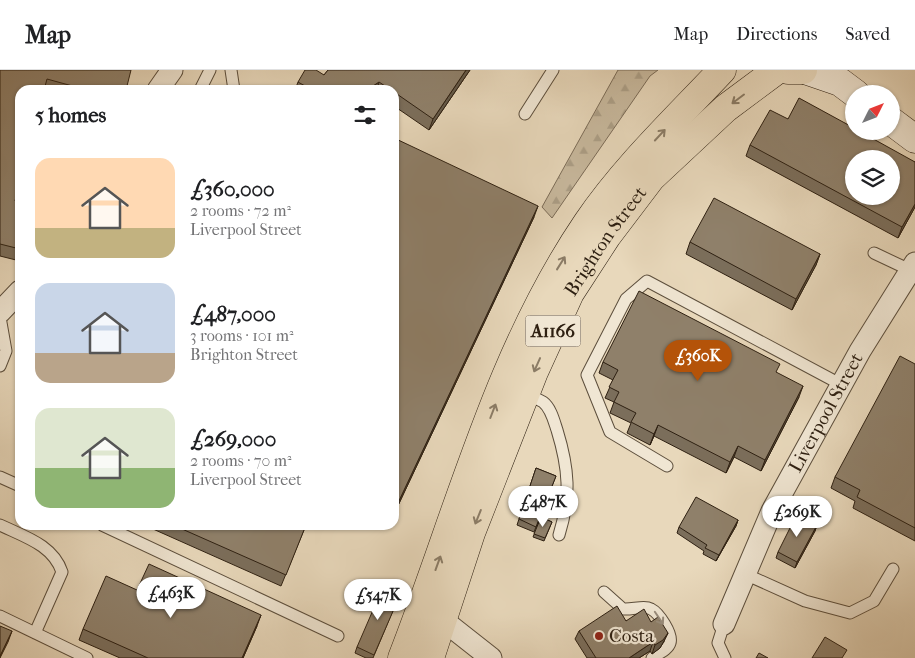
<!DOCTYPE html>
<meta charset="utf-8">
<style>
:root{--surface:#fff;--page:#f2f2f2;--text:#202124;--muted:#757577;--line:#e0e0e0;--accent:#b45309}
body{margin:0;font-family:"IM FELL French Canon",serif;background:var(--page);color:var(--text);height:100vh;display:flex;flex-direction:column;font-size:19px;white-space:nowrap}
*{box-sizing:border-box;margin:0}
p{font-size:16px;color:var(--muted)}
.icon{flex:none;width:28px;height:28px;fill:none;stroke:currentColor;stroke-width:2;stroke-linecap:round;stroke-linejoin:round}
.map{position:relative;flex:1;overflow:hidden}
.side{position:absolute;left:15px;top:15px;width:384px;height:445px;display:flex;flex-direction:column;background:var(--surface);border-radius:15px;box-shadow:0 1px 4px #0004}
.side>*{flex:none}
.needle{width:32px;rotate:48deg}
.controls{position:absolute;left:845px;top:15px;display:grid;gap:10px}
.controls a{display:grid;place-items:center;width:55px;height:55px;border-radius:50%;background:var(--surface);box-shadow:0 1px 4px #0004;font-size:25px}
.price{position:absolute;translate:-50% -42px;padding:0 11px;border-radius:18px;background:#fff;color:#222;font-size:16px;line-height:32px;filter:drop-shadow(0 1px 2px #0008)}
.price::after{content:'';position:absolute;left:50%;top:30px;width:15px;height:11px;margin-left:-8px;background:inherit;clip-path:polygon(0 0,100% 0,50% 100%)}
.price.current{background:var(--accent);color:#fff}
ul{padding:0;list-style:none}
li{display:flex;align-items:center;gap:15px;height:125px;padding:0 20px}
li span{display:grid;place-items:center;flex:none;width:140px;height:100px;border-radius:15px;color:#555}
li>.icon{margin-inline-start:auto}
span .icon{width:60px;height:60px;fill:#fffc;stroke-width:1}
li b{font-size:21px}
h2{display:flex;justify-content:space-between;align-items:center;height:60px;padding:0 20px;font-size:21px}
header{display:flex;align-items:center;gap:30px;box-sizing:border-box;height:70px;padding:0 25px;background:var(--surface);border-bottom:1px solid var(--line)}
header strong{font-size:24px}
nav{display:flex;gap:28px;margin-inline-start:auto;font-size:18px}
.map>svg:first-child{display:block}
.forest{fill:url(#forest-firs);stroke:#7b6c58}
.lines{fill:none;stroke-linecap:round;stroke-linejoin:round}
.lane-casing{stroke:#5c4e3c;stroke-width:13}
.street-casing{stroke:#5c4e3c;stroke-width:23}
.secondary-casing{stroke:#2e2012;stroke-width:29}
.primary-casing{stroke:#2e2012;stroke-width:29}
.lane{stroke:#f0e6d3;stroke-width:11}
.street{stroke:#f0e6d3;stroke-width:21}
.secondary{stroke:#f0e6d3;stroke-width:28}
.primary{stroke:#e8d8bb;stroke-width:28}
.wall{fill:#7b6e5b;stroke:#2e2012}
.shaded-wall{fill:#645a4a;stroke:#2e2012}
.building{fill:#8f806a;stroke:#2e2012;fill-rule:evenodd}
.oneway{stroke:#8b7c66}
.oneway2{stroke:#998d7c}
.poi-dot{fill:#8f2418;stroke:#f0e6d3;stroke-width:2}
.labels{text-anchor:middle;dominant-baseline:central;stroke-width:4.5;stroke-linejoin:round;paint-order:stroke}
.shield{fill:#f0e6d3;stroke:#685b4c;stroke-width:1}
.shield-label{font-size:18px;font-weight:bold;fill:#2e2012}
.street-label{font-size:19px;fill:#2e2012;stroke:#f0e6d3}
.poi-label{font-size:19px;fill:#2e2012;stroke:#f0e6d3;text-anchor:start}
</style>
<header>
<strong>Map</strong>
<nav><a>Map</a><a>Directions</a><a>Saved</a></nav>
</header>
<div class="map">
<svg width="915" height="588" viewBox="0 0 915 588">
<defs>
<pattern id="forest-firs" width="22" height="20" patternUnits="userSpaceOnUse" patternTransform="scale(1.25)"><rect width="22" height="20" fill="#c8b99e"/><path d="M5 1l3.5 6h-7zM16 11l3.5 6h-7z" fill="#ac9f87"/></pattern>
</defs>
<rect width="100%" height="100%" fill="#e8d8bb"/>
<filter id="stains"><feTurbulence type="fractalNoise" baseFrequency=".004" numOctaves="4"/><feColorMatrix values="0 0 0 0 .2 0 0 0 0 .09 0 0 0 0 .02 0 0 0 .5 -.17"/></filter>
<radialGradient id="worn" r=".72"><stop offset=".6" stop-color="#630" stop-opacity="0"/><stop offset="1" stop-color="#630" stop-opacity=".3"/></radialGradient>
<path class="forest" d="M618 0H658L650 6 552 148 542 137Z"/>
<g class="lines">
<g class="lane-casing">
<path id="lane" d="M231 0 234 20
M200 20 210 0
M525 44 553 0
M874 183 910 200
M0 247 6 281 0 296
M526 324C532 326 538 329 543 332 551 338 554 351 557 360 569 399 571 426 559 465
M667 396 610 362 587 305 626 229 647 211 842 315
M0 407 20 416
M0 455C25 467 53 475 62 502L35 563
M102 455 338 566
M745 504 805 531 850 543 874 531 893 499
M604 522 623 539C632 540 644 535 651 539 659 543 673 564 670 573 668 580 657 584 652 588
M0 546 87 588
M724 554 718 573 725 588"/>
</g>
<g class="street-casing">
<g id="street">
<path d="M158 20 172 0"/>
<path d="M0 242 20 221"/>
<path d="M444 551 491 588"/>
<path id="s1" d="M724 554 772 441 860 281 915 193"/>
</g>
</g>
<g class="secondary-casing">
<path id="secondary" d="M805 0 840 12 856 24
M891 51 915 69"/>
</g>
<g class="primary-casing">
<g id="primary">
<path d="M788 0H803"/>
<path d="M402 588C459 442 498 284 587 153 625 97 676 49 722 0"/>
<path id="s2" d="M430 588 471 463 534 302 570 223 607 166 651 108 726 38 777 0"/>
</g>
</g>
<use href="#lane" class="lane"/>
<use href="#street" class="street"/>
<use href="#secondary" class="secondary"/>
<use href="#primary" class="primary"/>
</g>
<path class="wall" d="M0 0 126 20H20L15 131 20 179 16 190 0 186Z
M328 0H470L429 60 394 36V20H295L298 12 324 5Z
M788 49 915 92V137L898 168 746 86 750 75Z
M394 68 534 147 394 444Z
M690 172 820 184 816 195 792 240 686 184Z
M603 292 777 303 799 327 761 401 734 387 726 403 654 366 650 375 627 363 631 353 610 343 614 332 605 328 613 310 599 303Z
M915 294V471L853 438 855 431 831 418 835 407Z
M536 398 556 406 534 462 517 455Z
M541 447 552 452 544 471 533 467Z
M738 450 736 456 716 491 703 484 704 481 677 463 679 457Z
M144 455H306L281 516Z
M817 455 815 461 795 498 776 488 778 482Z
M137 520 257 556 243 588H120L79 570 83 559Z
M397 531 373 588H366L355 583 357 577Z
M626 551 651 552 668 563 664 571 660 578 652 584 650 581 639 588H587L575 569 579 561Z"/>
<path class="shaded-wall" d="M466 0H470L429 60 433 49Z
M379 12 377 20H367Z
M915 134V137L898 168 902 157Z
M538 136 534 147 394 444 397 435Z
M820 184 816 195 792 240 796 229Z
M803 316 799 327 761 401 765 390Z
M658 355 654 366 650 375 654 364Z
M738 376 734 387 726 403 730 392Z
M738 450 736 456 716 491 719 485Z
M817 455 815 461 795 498 797 492Z
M261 545 257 556 243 588H242Z
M12 561 8 572 0 588V586Z
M668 563 664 571 660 578 652 584 655 575Z
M653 572 650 581 639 588H629Z"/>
<path class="building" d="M0 0H131L126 20H87L47 9 44 20H20V110L15 131 20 132V179L0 174Z
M305 0H316L324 5 328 0H466L433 49 394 22V20H391L379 12 367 20H312L298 12Z
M799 28 854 58V61H859L915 92V134L902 157 750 75 770 40 788 49ZM854 89H891V126H854Z
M394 68 538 136 397 435 394 433Z
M714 128 820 184 796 229 690 172Z
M639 221 780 294 776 302 803 316 765 390 738 376 730 392 658 355 654 364 631 352 636 343 614 332 619 322 609 317 618 300 603 292Z
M900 286 915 294V458L857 427 860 420 835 407Z
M536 398 556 406 536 457 519 449Z
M696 427 738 450 719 485 705 478 707 475 679 457Z
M797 444 817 455 797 492 778 482Z
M541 447 552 452 545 468 534 464Z
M173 455H306L286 505Z
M149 494 261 545 242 588H148L83 559 106 506 137 520Z
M383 517 400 525 374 585 357 577Z
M617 536 626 551 644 539 651 552 658 547 668 563 663 570 655 575 653 572 629 588H596L579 561Z
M0 556 12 561 0 586Z
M825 567 847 580 842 588H812Z
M759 583 768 588H756Z"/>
<defs><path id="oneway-shaft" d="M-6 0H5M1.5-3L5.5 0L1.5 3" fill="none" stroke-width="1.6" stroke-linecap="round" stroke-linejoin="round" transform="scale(1.25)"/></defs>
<g class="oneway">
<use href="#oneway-shaft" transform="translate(738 29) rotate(143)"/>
<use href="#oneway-shaft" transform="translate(660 65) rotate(-47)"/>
<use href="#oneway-shaft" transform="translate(561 193) rotate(-58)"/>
<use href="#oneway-shaft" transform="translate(537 295) rotate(114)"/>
<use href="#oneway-shaft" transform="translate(493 341) rotate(-69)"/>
<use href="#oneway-shaft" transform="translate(478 447) rotate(112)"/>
<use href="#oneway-shaft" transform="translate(438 493) rotate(-70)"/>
</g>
<use class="oneway2" href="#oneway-shaft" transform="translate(659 548) rotate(56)"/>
<circle class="poi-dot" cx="599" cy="566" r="5"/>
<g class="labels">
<rect class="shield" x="525.5" y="245.5" width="55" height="31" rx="4"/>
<g class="shield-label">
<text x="553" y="261">A1166</text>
</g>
<g class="street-label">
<text stroke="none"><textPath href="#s2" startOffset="454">Brighton Street</textPath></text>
<text stroke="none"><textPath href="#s1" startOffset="235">Liverpool Street</textPath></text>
</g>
<g class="poi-label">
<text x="609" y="566">Costa</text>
</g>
</g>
<rect width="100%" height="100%" filter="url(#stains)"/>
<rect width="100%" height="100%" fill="url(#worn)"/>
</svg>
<div class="controls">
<a><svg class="needle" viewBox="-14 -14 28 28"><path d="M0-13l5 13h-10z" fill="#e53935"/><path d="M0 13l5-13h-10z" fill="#757577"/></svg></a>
<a><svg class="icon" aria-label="layers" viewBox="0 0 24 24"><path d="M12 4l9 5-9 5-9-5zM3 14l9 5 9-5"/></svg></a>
</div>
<b class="price current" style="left:698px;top:312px">£360K</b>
<b class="price" style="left:543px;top:458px">£487K</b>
<b class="price" style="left:797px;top:468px">£269K</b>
<b class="price" style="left:171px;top:549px">£463K</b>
<b class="price" style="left:378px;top:551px">£547K</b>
<section class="side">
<h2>5 homes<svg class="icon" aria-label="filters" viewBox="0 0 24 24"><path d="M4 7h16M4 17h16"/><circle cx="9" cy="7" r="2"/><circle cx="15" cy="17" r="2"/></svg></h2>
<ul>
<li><span style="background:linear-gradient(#ffd9b3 70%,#c2b280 0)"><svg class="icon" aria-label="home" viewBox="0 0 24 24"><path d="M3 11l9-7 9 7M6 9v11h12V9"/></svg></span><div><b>£360,000</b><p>2 rooms · 72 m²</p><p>Liverpool Street</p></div></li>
<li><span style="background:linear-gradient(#c9d6e8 70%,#b9a48a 0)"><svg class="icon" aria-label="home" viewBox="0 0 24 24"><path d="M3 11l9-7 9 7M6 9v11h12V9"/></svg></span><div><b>£487,000</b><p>3 rooms · 101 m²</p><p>Brighton Street</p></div></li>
<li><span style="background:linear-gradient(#dfe7d0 60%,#8fb573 0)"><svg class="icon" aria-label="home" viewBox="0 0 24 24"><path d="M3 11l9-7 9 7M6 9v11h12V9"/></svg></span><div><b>£269,000</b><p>2 rooms · 70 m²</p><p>Liverpool Street</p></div></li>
</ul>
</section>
</div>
